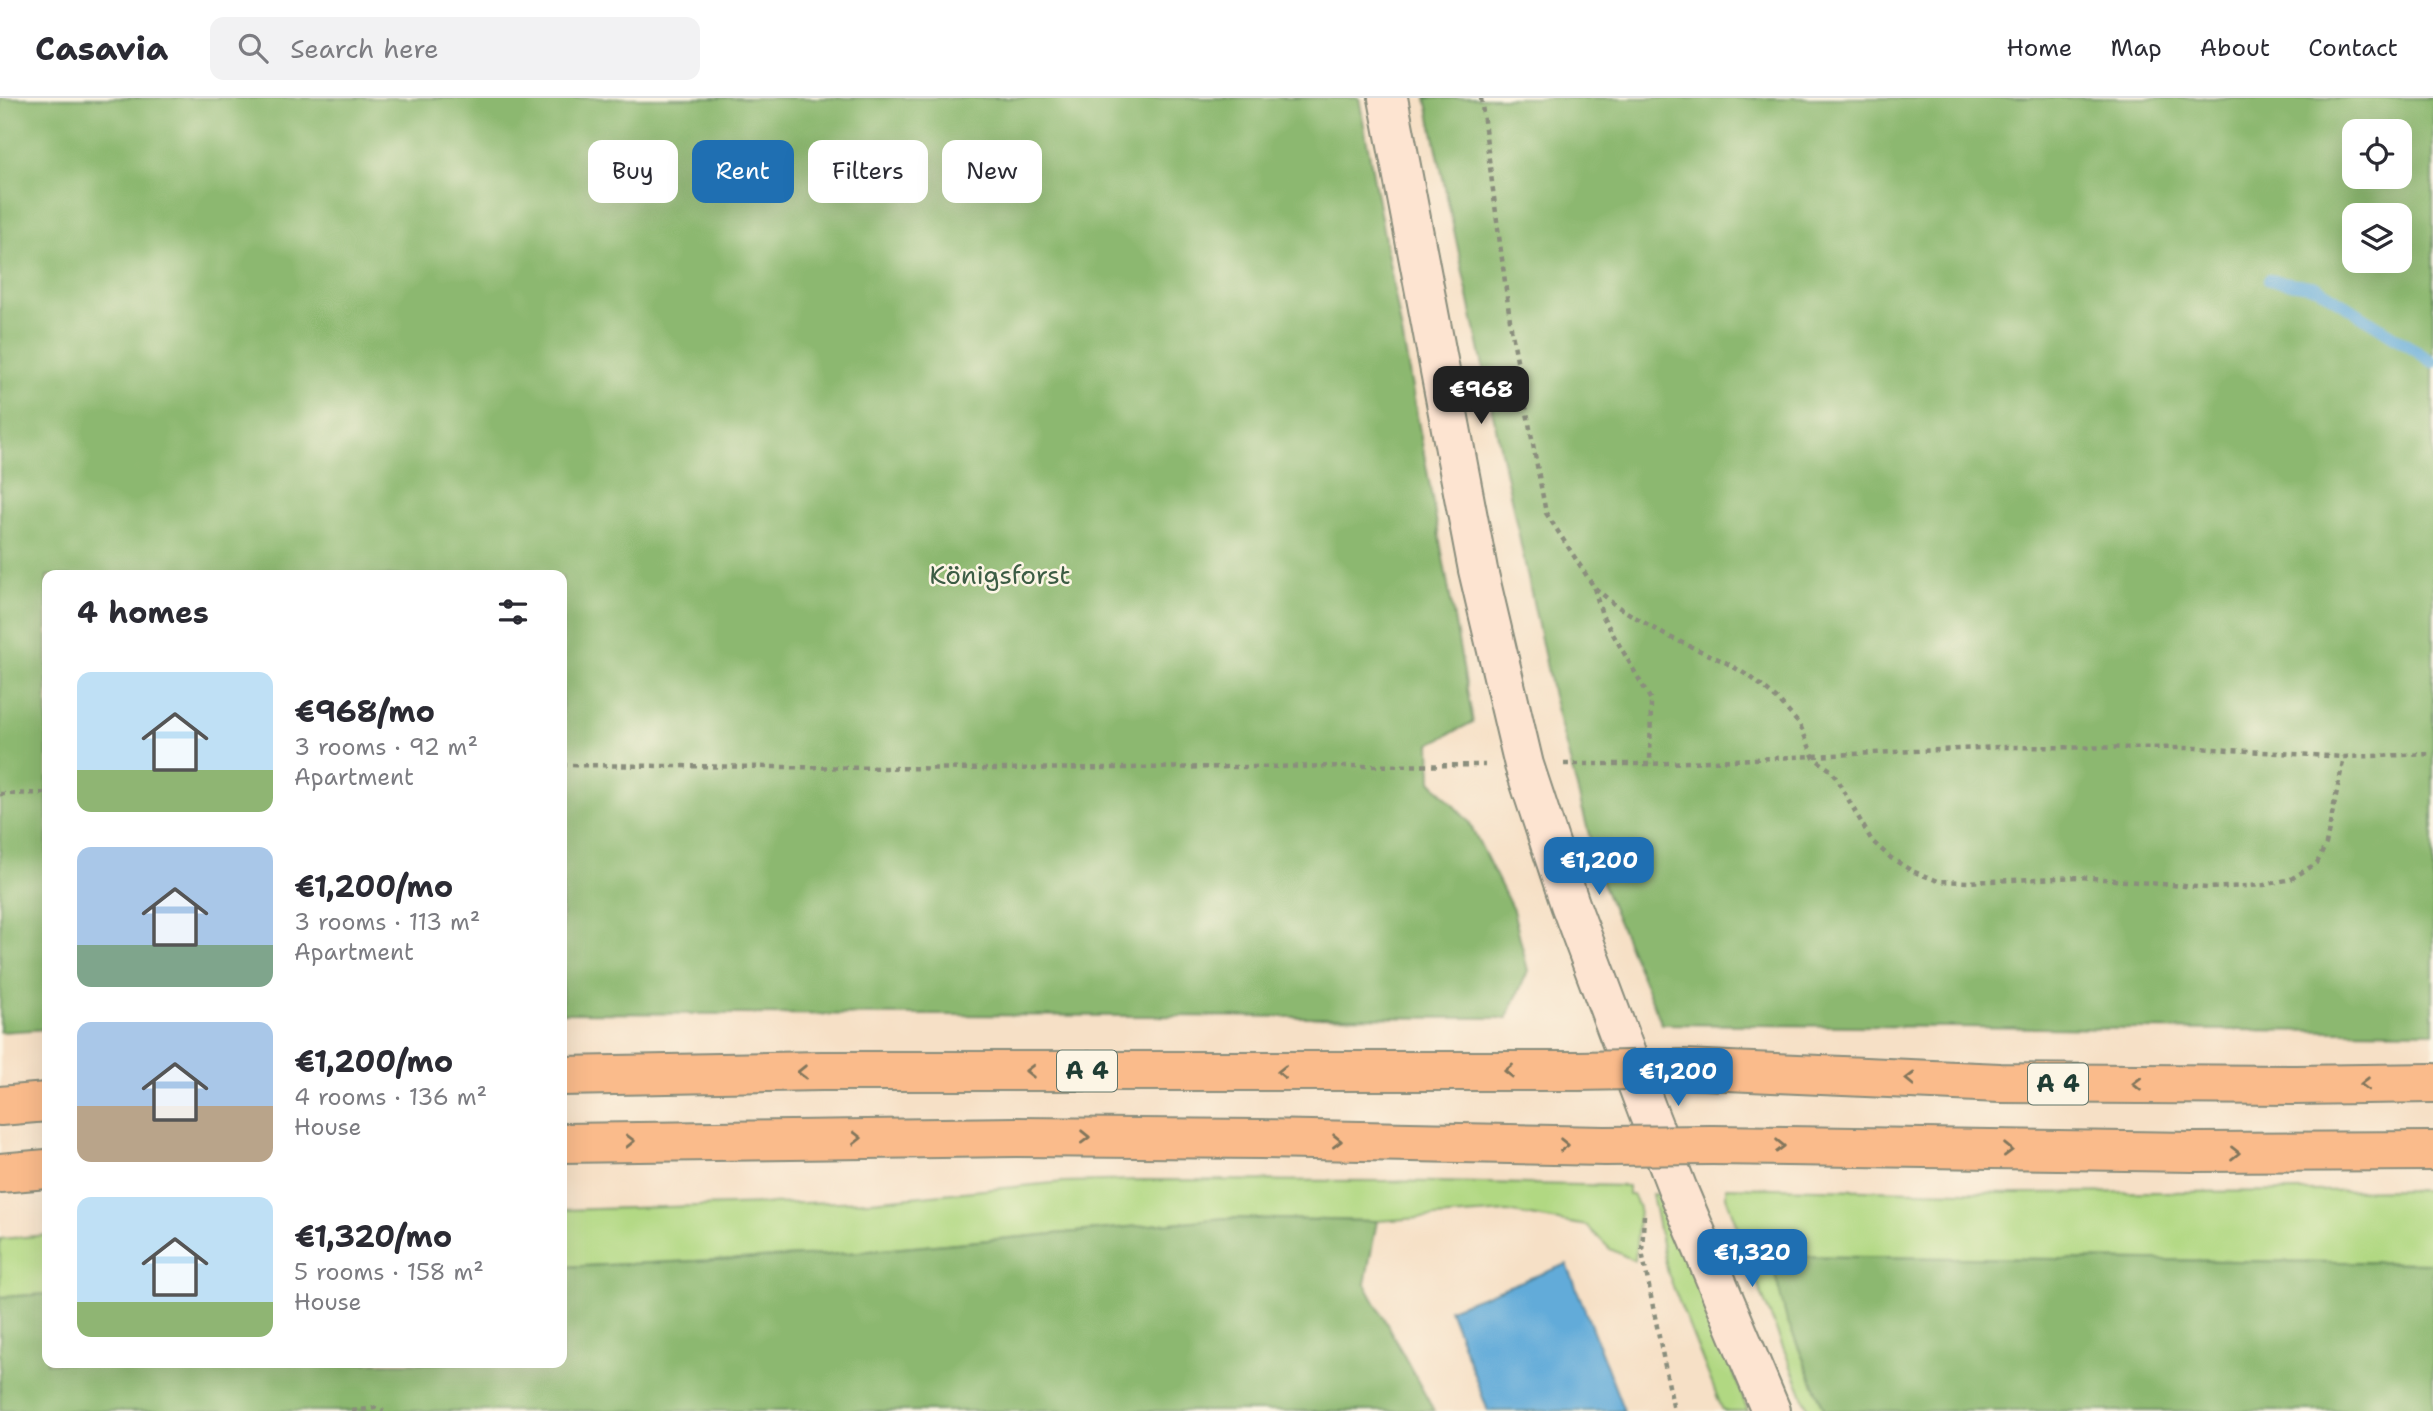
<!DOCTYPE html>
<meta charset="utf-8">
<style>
:root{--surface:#fff;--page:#f2f2f3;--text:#2b2b33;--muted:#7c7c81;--line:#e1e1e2;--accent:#1f6fb2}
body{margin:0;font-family:"Shantell Sans",sans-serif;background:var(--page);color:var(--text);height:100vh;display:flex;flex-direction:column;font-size:26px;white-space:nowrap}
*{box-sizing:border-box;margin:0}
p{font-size:23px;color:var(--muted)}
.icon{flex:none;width:38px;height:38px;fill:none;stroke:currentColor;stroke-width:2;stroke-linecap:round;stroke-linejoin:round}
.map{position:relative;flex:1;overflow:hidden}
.panel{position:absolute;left:42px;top:472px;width:525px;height:798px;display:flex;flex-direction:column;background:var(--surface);border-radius:14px;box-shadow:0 7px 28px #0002}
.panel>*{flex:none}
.banner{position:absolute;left:588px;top:42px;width:665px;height:63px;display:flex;gap:14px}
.fabs{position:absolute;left:2342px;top:21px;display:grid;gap:14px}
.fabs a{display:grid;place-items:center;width:70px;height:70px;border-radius:14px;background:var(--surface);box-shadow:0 7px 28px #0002;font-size:35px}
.price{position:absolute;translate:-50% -60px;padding:0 16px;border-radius:14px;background:var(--accent);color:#fff;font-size:23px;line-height:46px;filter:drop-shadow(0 2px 4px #0008)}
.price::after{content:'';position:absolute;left:50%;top:42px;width:21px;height:16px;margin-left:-10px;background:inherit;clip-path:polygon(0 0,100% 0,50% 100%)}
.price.active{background:#222;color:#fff}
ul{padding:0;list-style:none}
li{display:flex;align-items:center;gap:21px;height:175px;padding:0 35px}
li span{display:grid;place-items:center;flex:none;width:196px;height:140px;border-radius:14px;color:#555}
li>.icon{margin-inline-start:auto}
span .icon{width:84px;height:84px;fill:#fffc;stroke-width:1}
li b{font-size:30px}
h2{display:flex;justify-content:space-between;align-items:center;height:84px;padding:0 35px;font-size:30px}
.chip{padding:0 24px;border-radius:14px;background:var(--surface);box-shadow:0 7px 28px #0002;font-size:24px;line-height:63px}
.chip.active{background:var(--accent);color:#fff}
header{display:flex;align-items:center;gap:42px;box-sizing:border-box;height:98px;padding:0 35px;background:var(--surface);border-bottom:2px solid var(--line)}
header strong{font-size:33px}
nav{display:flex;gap:38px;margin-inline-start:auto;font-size:24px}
.search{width:490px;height:63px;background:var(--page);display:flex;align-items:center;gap:18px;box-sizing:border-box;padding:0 24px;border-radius:14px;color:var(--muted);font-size:26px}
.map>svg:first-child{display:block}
.green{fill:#b1d882;stroke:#688a5b;stroke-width:2}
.forest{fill:#8cb870;stroke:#567a52;stroke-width:2;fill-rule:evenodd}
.water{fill:#62abd9;stroke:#407486;stroke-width:2}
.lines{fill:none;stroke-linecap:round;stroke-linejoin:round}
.stream{stroke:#62abd9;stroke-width:12}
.secondary-casing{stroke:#8a8e7d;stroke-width:42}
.highway-casing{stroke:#8a8e7d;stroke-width:42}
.path{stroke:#8a8e7d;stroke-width:4.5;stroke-dasharray:5 5;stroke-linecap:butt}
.secondary{stroke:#fde4d1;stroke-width:38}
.highway{stroke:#fabb8b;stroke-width:38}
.highway-bridge-casing{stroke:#8a8e7d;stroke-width:42;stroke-linecap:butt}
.highway-bridge{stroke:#fabb8b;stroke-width:38}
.oneway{stroke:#82765b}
.labels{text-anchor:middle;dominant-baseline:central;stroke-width:5;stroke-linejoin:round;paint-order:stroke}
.shield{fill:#fcf5e5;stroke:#617469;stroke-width:2}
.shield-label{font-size:24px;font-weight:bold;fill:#1f3d34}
.park-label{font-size:26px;fill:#3c5c44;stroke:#fcf5e5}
</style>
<header>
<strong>Casavia</strong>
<div class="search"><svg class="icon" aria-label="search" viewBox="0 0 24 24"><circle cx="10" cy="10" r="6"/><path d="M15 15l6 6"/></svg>Search here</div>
<nav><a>Home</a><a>Map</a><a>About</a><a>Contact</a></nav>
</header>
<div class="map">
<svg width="2433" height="1313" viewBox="0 0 2433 1313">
<rect width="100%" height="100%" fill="#fcf5e5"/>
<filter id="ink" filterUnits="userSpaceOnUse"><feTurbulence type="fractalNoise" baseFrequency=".0143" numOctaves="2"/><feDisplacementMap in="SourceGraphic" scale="14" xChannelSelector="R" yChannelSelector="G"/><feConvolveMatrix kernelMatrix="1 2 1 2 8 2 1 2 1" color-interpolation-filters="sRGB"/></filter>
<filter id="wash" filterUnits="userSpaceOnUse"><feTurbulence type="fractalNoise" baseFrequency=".00686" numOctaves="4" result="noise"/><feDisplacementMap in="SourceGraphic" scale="28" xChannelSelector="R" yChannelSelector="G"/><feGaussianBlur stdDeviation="1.57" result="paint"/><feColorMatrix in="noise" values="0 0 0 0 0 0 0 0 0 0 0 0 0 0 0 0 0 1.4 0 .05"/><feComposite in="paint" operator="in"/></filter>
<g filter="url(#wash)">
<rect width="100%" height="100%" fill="#f6e0c6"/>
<path class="green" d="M1139 1082 1383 1083 1628 1088V1096H1633L1639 1110 1635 1163 1610 1151 1587 1128 1507 1114 1377 1123 1225 1120 826 1157 562 1169V1112L871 1103 1064 1084Z
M1726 1089 2012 1095 2433 1092V1165L1771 1158 1787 1222 1825 1313H1809L1761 1195 1726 1098Z
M1652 1096 1666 1097 1748 1313H1723L1668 1176Z
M47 1137V1196L0 1199V1141Z"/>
<path class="forest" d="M0 0H1359L1473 624 1430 646 1431 683 1469 724 1513 812 1528 873 1507 920 562 915V478H47V931L0 934Z
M1426 0H2433V934L1662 926 1601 783 1553 598ZM2399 33V79H2354V33ZM2399 117V163H2354V117Z
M1225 1120 1377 1123 1365 1186 1434 1313H0V1199L47 1196V1265H562V1169L826 1157Z
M1770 1158 2433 1165V1313H1825L1787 1222Z"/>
<path class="water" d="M1567 1166 1624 1313H1488L1449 1211Z"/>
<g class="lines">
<path class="stream" d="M2269 182 2317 189 2433 264"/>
</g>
</g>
<g filter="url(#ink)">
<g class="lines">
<g class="secondary-casing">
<path id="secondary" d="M1388 0 1478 472 1524 667 1570 806 1647 1012 1678 1092 1771 1313"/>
</g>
<g class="highway-casing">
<path id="highway" d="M1683 971 2000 985 2295 987 2433 985
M562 978 822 973H1578
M0 1008 47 1004
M562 1045 1016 1039 1261 1041 1605 1048
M1712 1047 2193 1054 2433 1053
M0 1075 47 1071"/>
</g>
<path class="path" d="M1481 0 1511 230 1546 415 1594 489 1615 507 1665 537 1725 564 1752 580 1777 601 1800 627 1814 660 1832 673 1872 743 1891 760 1912 773 1938 783 1968 784 2080 779 2207 790 2264 787 2291 781 2317 765 2326 746 2344 659
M1594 490 1602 517 1651 602 1650 666
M1564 666H1650L1998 649 2198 650 2344 659 2433 656
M562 667 994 671 1485 667
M0 696 47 695
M1644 1117 1642 1154 1674 1313
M352 1313 376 1310 384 1313"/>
<use href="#secondary" class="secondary"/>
<use href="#highway" class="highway"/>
<g class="highway-bridge-casing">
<path id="highway-bridge" d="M1578 973 1683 971
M1605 1048 1712 1047"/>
</g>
<use href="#highway-bridge" class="highway-bridge"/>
</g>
<defs><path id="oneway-chevron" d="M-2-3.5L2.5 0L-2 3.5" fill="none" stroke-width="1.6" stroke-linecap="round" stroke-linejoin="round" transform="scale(1.75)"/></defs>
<g class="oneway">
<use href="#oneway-chevron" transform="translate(1030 973) rotate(-179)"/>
<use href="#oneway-chevron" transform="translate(1509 973) rotate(180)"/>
<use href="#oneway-chevron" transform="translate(802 974) rotate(179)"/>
<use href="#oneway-chevron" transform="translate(1282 974) rotate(180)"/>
<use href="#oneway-chevron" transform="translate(1910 981) rotate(-178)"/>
<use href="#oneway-chevron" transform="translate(2137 986) rotate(-179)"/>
<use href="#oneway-chevron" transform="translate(2365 986) rotate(179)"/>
<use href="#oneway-chevron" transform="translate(1085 1039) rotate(1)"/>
<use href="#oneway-chevron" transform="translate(857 1040)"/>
<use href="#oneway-chevron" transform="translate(630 1043) rotate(-1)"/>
<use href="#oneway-chevron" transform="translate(1337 1043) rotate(1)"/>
<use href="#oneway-chevron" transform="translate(1564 1047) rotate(1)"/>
<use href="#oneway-chevron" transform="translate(1780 1048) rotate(1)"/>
<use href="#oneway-chevron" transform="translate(2008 1052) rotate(1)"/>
<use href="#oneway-chevron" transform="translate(2235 1055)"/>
</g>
</g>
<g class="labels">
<g class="shield">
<rect x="1057" y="952.5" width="60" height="41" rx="5"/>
<rect x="2028" y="965.5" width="60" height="41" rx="5"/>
</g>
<g class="shield-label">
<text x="1087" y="973">A 4</text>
<text x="2058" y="986">A 4</text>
</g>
<g class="park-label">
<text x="1000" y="476">Königsforst</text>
</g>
</g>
</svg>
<div class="fabs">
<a><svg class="icon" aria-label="locate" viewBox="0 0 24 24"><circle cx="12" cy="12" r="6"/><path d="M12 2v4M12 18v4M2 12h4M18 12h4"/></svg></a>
<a><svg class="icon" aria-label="layers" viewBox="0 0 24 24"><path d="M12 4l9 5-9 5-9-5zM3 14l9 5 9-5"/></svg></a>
</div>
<b class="price active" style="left:1481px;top:328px">€968</b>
<b class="price" style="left:1599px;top:799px">€1,200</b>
<b class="price" style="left:1678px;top:1010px">€1,200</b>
<b class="price" style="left:1752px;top:1191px">€1,320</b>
<div class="banner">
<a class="chip">Buy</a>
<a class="chip active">Rent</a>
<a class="chip">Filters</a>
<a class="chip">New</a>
</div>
<section class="panel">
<h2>4 homes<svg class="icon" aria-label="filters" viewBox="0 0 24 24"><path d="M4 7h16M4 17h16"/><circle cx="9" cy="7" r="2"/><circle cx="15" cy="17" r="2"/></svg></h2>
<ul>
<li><span style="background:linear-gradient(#bfe0f5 70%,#8fb573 0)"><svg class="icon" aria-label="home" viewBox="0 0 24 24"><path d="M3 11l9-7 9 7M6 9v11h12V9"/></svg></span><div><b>€968/mo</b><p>3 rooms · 92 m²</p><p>Apartment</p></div></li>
<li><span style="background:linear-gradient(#a9c7e8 70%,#7fa58c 0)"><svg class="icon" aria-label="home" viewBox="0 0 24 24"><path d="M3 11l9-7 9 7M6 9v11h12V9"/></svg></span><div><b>€1,200/mo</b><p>3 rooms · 113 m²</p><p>Apartment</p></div></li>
<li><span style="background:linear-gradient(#a9c7e8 60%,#b9a48a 0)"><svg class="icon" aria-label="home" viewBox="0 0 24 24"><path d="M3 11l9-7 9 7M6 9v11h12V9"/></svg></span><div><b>€1,200/mo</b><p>4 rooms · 136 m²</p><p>House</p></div></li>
<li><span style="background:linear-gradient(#bfe0f5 75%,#8fb573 0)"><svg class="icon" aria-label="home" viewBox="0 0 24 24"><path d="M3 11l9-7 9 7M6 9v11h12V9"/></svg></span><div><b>€1,320/mo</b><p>5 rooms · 158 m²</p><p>House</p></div></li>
</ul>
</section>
</div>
